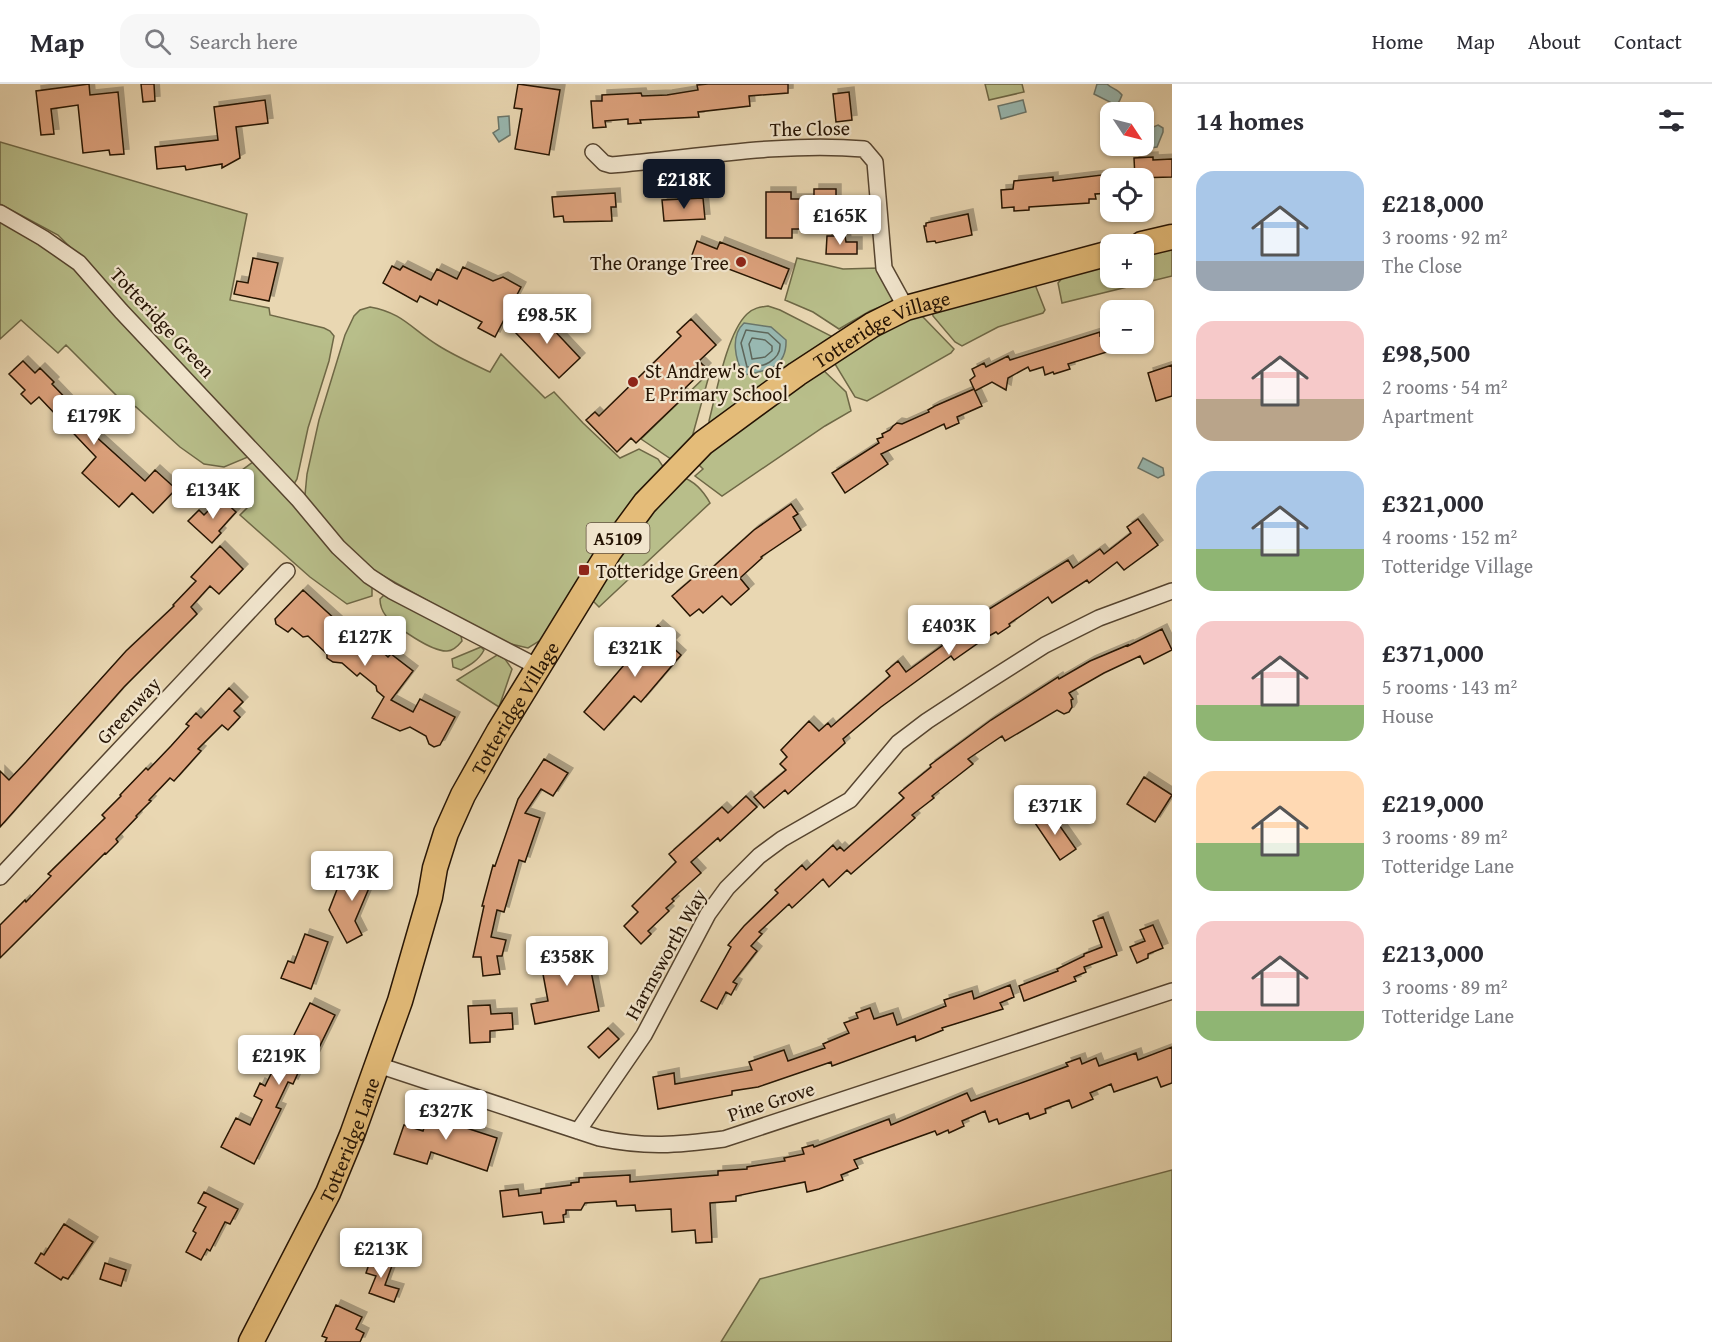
<!DOCTYPE html>
<meta charset="utf-8">
<style>
:root{--surface:#fff;--page:#f7f7f7;--text:#2b2b33;--muted:#7c7c81;--line:#e1e1e2;--accent:#111827}
body{margin:0;font-family:"Gentium Book Plus",serif;background:var(--page);color:var(--text);height:100vh;display:flex;flex-direction:column;font-size:22px;white-space:nowrap}
*{box-sizing:border-box;margin:0}
p{font-size:20px;color:var(--muted)}
.icon{flex:none;width:33px;height:33px;fill:none;stroke:currentColor;stroke-width:2;stroke-linecap:round;stroke-linejoin:round}
.map{position:relative;flex:1;overflow:hidden}
.sheet{display:flex;flex-direction:column;background:var(--surface);width:540px}
.sheet>*{flex:none}
.needle{width:39px;rotate:125deg}
.controls{position:absolute;left:1100px;top:18px;display:grid;gap:12px}
.controls a{display:grid;place-items:center;width:54px;height:54px;border-radius:12px;background:var(--surface);box-shadow:0 2px 4px #0004;font-size:30px}
.price{position:absolute;translate:-50% -51px;padding:0 14px;border-radius:6px;background:#fff;color:#222;font-size:20px;line-height:39px;filter:drop-shadow(0 2px 3px #0008)}
.price::after{content:'';position:absolute;left:50%;top:36px;width:18px;height:14px;margin-left:-9px;background:inherit;clip-path:polygon(0 0,100% 0,50% 100%)}
.price.selected{background:var(--accent);color:#fff}
ul{padding:0;list-style:none}
li{display:flex;align-items:center;gap:18px;height:150px;padding:0 24px}
li span{display:grid;place-items:center;flex:none;width:168px;height:120px;border-radius:18px;color:#555}
li>.icon{margin-inline-start:auto}
span .icon{width:72px;height:72px;fill:#fffc;stroke-width:1}
li b{font-size:26px}
h2{display:flex;justify-content:space-between;align-items:center;height:72px;padding:0 24px;font-size:26px}
header{display:flex;align-items:center;gap:36px;box-sizing:border-box;height:84px;padding:0 30px;background:var(--surface);border-bottom:2px solid var(--line)}
header strong{font-size:28px}
nav{display:flex;gap:33px;margin-inline-start:auto;font-size:21px}
.search{width:420px;height:54px;background:var(--page);display:flex;align-items:center;gap:15px;box-sizing:border-box;padding:0 21px;border-radius:18px;color:var(--muted);font-size:22px}
main{display:flex;flex:1;min-height:0}
.map>svg:first-child{display:block}
.green{fill:#b8be8a;stroke:#6e6846;stroke-width:1.5}
.water{fill:#98b8b1;stroke:#6a766b;stroke-width:1.5}
.lines{fill:none;stroke-linecap:round;stroke-linejoin:round}
.shore{stroke:#5e665a;stroke-width:1.5}
.building{fill:#dda27d;stroke:#251303;stroke-width:1.5;filter:url(#shadow)}
.minor-casing{stroke:#56442f;stroke-width:18}
.primary-casing{stroke:#251303;stroke-width:27}
.minor{stroke:#f1e5cd;stroke-width:15}
.primary{stroke:#e4bc79;stroke-width:24}
.poi-dot{fill:#8f2418;stroke:#f1e5cd;stroke-width:2}
.labels{text-anchor:middle;dominant-baseline:central;stroke-width:4.5;stroke-linejoin:round;paint-order:stroke}
.shield{fill:#f1e5cd;stroke:#625240;stroke-width:1.5}
.shield-label{font-size:18px;font-weight:bold;fill:#251303}
.street-label{font-size:20px;fill:#251303;stroke:#f1e5cd}
.poi-label{font-size:20px;fill:#251303;stroke:#f1e5cd;text-anchor:start}
</style>
<header>
<strong>Map</strong>
<div class="search"><svg class="icon" aria-label="search" viewBox="0 0 24 24"><circle cx="10" cy="10" r="6"/><path d="M15 15l6 6"/></svg>Search here</div>
<nav><a>Home</a><a>Map</a><a>About</a><a>Contact</a></nav>
</header>
<main>
<div class="map">
<svg width="1172" height="1258" viewBox="0 0 1172 1258">
<defs>
<filter id="shadow"><feDropShadow dx="5" dy="-5" stdDeviation="0" flood-color="#0004"/></filter>
</defs>
<rect width="100%" height="100%" fill="#e9d7b2"/>
<filter id="stains"><feTurbulence type="fractalNoise" baseFrequency=".00333" numOctaves="4"/><feColorMatrix values="0 0 0 0 .2 0 0 0 0 .09 0 0 0 0 .02 0 0 0 .5 -.17"/></filter>
<radialGradient id="worn" r=".72"><stop offset=".6" stop-color="#630" stop-opacity="0"/><stop offset="1" stop-color="#630" stop-opacity=".3"/></radialGradient>
<path class="green" d="M985 0H1022L1024 8 989 16Z
M0 58 247 130 230 216 269 224 270 231 324 244 330 247 334 252 329 277 308 344 297 395 294 400H289L92 185 58 151 0 120Z
M0 132 65 173 250 369 248 373 224 383 204 380 180 363 136 323 122 317 66 261 58 269 21 236 0 255Z
M1172 164V192L1062 219 1058 199 1066 190 1110 178V194H1143V169Z
M797 174 843 185 878 184 897 216 870 227 839 245 813 228 785 216Z
M1034 198 1045 226 1043 229 998 243 962 262 955 258 933 232 932 226Z
M768 222 780 226 833 253 710 343 709 337C716 310 727 249 747 230 753 224 760 223 768 222Z
M370 223C404 229 412 246 439 262 455 272 473 280 490 288L501 270 545 314 554 308 583 339 620 374 639 365 658 375 664 384 541 556 528 564 502 558 378 489 352 470 310 423 305 411 307 390 319 336 345 251 354 232 360 226Z
M915 231 922 232 954 265 951 269 867 317 855 313 835 280 836 278 868 255Z
M821 284 846 308 851 327 825 342 722 412 695 392 703 385 697 379 716 362Z
M710 288 691 357 671 375 641 355Z
M257 375 346 481 372 502V512L347 520 310 493 240 431 248 423 229 406 227 397Z
M682 393C694 397 704 408 710 419L599 523 592 516 622 464Z
M384 511H389L461 552 462 557C458 562 453 567 447 567 432 568 396 543 386 532 382 527 380 522 380 515Z
M481 563 484 566C479 576 470 581 461 586L453 583 452 575Z
M497 571 505 575 512 585 499 623 457 596Z
M1172 1086V1258H721L760 1195Z"/>
<path class="water" d="M1097 0H1107C1112 5 1118 5 1122 11 1120 16 1118 22 1112 22L1110 18 1094 10Z
M1023 16 1026 28 1001 35 998 22Z
M509 32 510 51 499 58 493 49 499 45 498 33Z
M1158 41 1163 44V48L1157 63 1150 64 1147 62 1146 55 1153 43Z
M744 239 771 243 786 256C787 284 767 287 744 291 735 276 730 252 744 239Z
M1143 374 1163 384 1164 391 1158 394 1138 384Z"/>
<g class="lines">
<path class="shore" d="M746 246 768 249 780 260C781 277 762 284 747 283L741 259Z
M752 254 765 256 772 262V267L765 273 752 275 749 260Z"/>
</g>
<path class="building" d="M89 0 90 11 118 8 124 70 110 71 109 66 83 69 78 21 51 25 54 50 41 51 36 7Z
M141 0H154L155 17 143 18Z
M518 0 560 6 549 71 515 65 522 25 514 24Z
M708 0H788V9L749 12 750 22 698 28 699 33 640 36 641 39 628 40V35L605 37 606 43 593 44 591 17H602V11L641 9 642 12 667 11 698 6 697 1Z
M849 8 852 36 836 38 833 10Z
M265 16 268 39 236 43 240 74 222 84V80L186 86 185 82 157 85 155 63 218 56 214 23Z
M1153 73V76L1172 75V93L1135 94 1134 74Z
M1110 90V109L1095 110 1096 115H1089V119L1029 123V126L1014 127V123L1002 124 1001 106 1013 105 1014 97 1053 93V97Z
M814 105H836V124H832V149H814V145H792V154H766V108H791V115H814Z
M615 109 616 123H611L612 137 564 138 563 132 554 133 552 113Z
M703 114 705 135 664 137 662 116Z
M968 130 972 151 936 159 935 157 927 158 924 142H926V139Z
M827 152H845L846 158H857V170H826Z
M697 157 717 165 720 158 789 185 781 205 692 171Z
M253 174 278 179 269 217 234 210 237 197 248 199Z
M392 182 400 186 403 182 431 196 437 185 457 195 463 183 493 197 503 193 521 203 495 253 478 244 482 238 439 216 437 221 420 212 417 218 383 199Z
M536 227 580 274 559 294 515 248Z
M691 235 716 261 699 277 706 284 681 308 685 312 636 359 631 354 617 368 586 336 595 328 599 332 681 252 677 248Z
M1100 248V252L1110 249V267L1068 280 1070 285 1054 290 1053 288 1045 291 1043 283 1030 287 1028 283 1008 294 1006 306 992 298 975 307 974 305 982 322 957 333 959 339 946 345 944 340 881 370 888 380 845 409 832 389 879 359 877 355 883 353 882 350 890 346 893 342 897 339 902 340 929 328 928 326 935 322 974 305 970 296 975 292 972 285 984 279 986 283 1008 272 1010 276Z
M23 277 35 289 40 284 54 298 52 300 96 346 92 349 145 397 155 386 176 405 153 429 132 409 119 423 82 389 96 373 39 313 31 320 21 310 25 306 9 290Z
M1172 281V312L1156 317 1148 289Z
M221 414 236 428 219 447 221 449 212 459 188 437 199 426 204 431Z
M791 420 798 430 793 433 801 446 761 473 762 474 740 494 749 505 731 521 722 512 703 529 699 525 690 532 672 512 701 487 704 491 754 446Z
M1138 435 1158 461 1124 486 1117 478 1089 499 1087 496 1052 519 1048 513 1009 540 1010 542 998 550 996 548 987 553 954 576 951 572 881 623 843 655 845 659 788 710 785 706 764 724 754 713 786 686 780 680 787 673 781 666 809 637 819 647 828 639 831 643 890 592 886 587 898 577 906 588 943 561 938 553 967 533 970 537 1068 476 1073 484 1100 465 1104 470 1131 449 1127 443Z
M220 462 243 485 219 510 210 502 191 523 197 530 124 603 0 743V687L9 696 26 678 126 567 174 522 173 521 196 497 191 493Z
M303 506 347 546 349 543 365 557 367 554 388 573 391 570 413 587 391 616 413 628 420 615 455 633 440 661 434 663 429 660 426 652 410 643 400 647 372 634 384 613 377 607 376 602 360 589 357 592 342 579 333 578 327 574V570L308 552 303 553 292 544 288 548 276 540 275 535Z
M658 541 675 556 670 561 681 571 641 618 634 612 604 646 584 628Z
M1162 545 1172 566 1144 580 1140 572 1104 589 1069 609 1073 615 1071 616 1072 623 1069 628 1064 630 1057 626 1005 657 1002 652 968 675 973 680 932 712 934 714 912 731 915 734 851 790 847 786 829 803 823 795 792 824 789 820 759 848 762 850 751 862 757 867 733 898 737 900 731 911 726 908 717 925 701 917 731 863 728 861 744 842 778 809 775 806 802 781 806 786 833 761 837 766 840 763 844 767 904 714 899 709 931 683 930 681 991 636 1058 593 1059 595 1090 577 1128 561V562Z
M229 604 243 618 234 627 240 633 228 646 222 641 198 665 201 667 174 697 170 694 149 716 151 717 136 732 137 733 116 755 118 758 106 770 105 769 0 874V841L25 816 26 818 51 792 48 790 105 734 102 731 121 712 120 711 146 684 148 686 171 662 189 642 186 640 196 629 201 634Z
M544 675 568 689 553 712 541 705 525 729 540 734 525 778 519 776 504 828 497 826 491 853 506 856 502 872H497L500 890 483 892 481 873H473L484 822H482L493 781 495 782 518 715Z
M1144 693 1172 711 1155 738 1127 720Z
M746 712 757 723 720 757 718 754 691 778 701 789 672 815 674 817 666 824 669 827 648 847 651 850 641 860 624 842 638 828 632 822 676 778 669 770 722 723 728 729Z
M1050 728 1076 765 1060 776 1035 739Z
M377 785 383 797 369 804 355 837 362 851 347 859 329 826 343 790 356 795Z
M1103 833 1117 871 1084 883 1086 888 1074 893 1076 897 1024 917 1019 902 1058 887 1057 885 1084 872V870L1102 863 1093 837Z
M1153 841 1163 864 1148 870V874L1137 879 1130 863 1145 857 1140 846Z
M305 850 328 858 311 905 281 894 288 877 294 879Z
M591 864 594 881 590 882 599 927 535 940 531 920 548 917 540 874Z
M1010 901 1014 913 1000 919 1003 925 942 944 943 946 916 957 915 952 832 982 831 978 758 1003 732 1007V1011L658 1025 653 993 674 989 675 1000 752 986 749 978 784 966 788 977 825 964 823 960 849 949 844 939 858 934 856 929 870 924 874 935 893 929 897 941 946 922 944 916 972 907 974 915Z
M310 919 335 931 313 976 310 974 307 980 303 978 293 1000 288 998 276 1023 281 1025 254 1080 221 1063 236 1034 250 1041 262 1016 254 1012 260 999 265 1002 274 984 280 986 291 964 288 963Z
M490 921 491 930 512 929 513 945 490 947V958L470 959 468 922Z
M608 944 619 955 599 974 588 963Z
M1172 963V999L1161 1003 1157 993 1114 1008 1111 1000 1090 1009 1093 1015 1072 1024 1069 1016 1045 1025 1046 1029 1030 1035 1028 1029 999 1040 997 1035 989 1038 985 1027 962 1037 964 1042 949 1049 948 1046 937 1051 935 1047 854 1076 858 1084 841 1091 843 1096 819 1105 807 1108 805 1098 736 1112V1117L710 1119 712 1158 696 1159 695 1146 672 1148 671 1125 636 1127 635 1121 617 1122 616 1117 585 1119 581 1126H566V1130L563 1131 564 1138 544 1140 542 1128 503 1133 500 1107 518 1105 519 1112 541 1109V1105L571 1101V1099L579 1098V1094L630 1091V1098L718 1091V1087L747 1085V1083L785 1077 784 1074 804 1070 802 1064 813 1061 814 1063 889 1035 891 1041 967 1009 971 1017 1068 982 1066 979 1080 974 1082 980 1096 974 1099 982 1136 969 1138 976Z
M437 1018 451 1023 448 1032 452 1034 451 1039 497 1054 487 1087 431 1068 427 1080 394 1070 404 1041 423 1047 430 1026 434 1027Z
M204 1108 238 1125 230 1140 225 1138 210 1167 207 1165 201 1176 186 1168 196 1149 193 1147 206 1123 198 1119Z
M64 1140 93 1158 68 1195 63 1193 61 1196 35 1179 41 1169 44 1171Z
M372 1171 393 1179 385 1201 399 1205 394 1218 369 1209 376 1192 366 1189Z
M105 1179 126 1186 121 1202 100 1195Z
M336 1221 362 1233 356 1245 364 1249 360 1258H325L327 1254 322 1252Z"/>
<g class="lines">
<g class="minor-casing">
<path id="minor" d="M593 68 604 79 611 81C695 74 779 58 864 65L875 78 884 184 906 224
M0 129 43 154 79 179 121 227 298 415 338 463 369 492 392 507 538 583
M0 793 287 487
M378 981 599 1054C647 1064 677 1061 724 1055L1172 907
M578 1047 644 951 708 830 727 804 759 772 782 755 850 716 898 659 927 637 982 601 1045 561 1099 534 1172 507"/>
</g>
<g class="primary-casing">
<g id="primary">
<path d="M1142 160 1172 153"/>
<path id="s1" d="M251 1258 328 1109 352 1051 400 917 430 813 435 784 446 749 463 711 499 647 609 468 645 419 703 359 797 290 872 241 906 224 1110 169"/>
</g>
</g>
<use href="#minor" class="minor"/>
<use href="#primary" class="primary"/>
</g>
<g class="poi-dot">
<circle cx="741" cy="178" r="6"/>
<circle cx="633" cy="298" r="6"/>
<rect x="578" y="480" width="12" height="12" rx="3"/>
</g>
<g class="labels">
<rect class="shield" x="586.5" y="439" width="63" height="30" rx="4.5"/>
<g class="shield-label">
<text x="618" y="454">A5109</text>
</g>
<g class="street-label">
<text transform="translate(810 44) rotate(-1)">The Close</text>
<text transform="translate(163 238) rotate(47)">Totteridge Green</text>
<text stroke="none"><textPath href="#s1" startOffset="1230">Totteridge Village</textPath></text>
<text stroke="none"><textPath href="#s1" startOffset="690">Totteridge Village</textPath></text>
<text transform="translate(128 626) rotate(-47)">Greenway</text>
<text transform="translate(665 870) rotate(-61)">Harmsworth Way</text>
<text transform="translate(771 1017) rotate(-18)">Pine Grove</text>
<text stroke="none"><textPath href="#s1" startOffset="225">Totteridge Lane</textPath></text>
</g>
<g class="poi-label">
<text x="729" y="178" text-anchor="end">The Orange Tree</text>
<text x="645" y="286">St Andrew's C of<tspan x="645" dy="23">E Primary School</tspan></text>
<text x="596" y="486">Totteridge Green</text>
</g>
</g>
<rect width="100%" height="100%" filter="url(#stains)"/>
<rect width="100%" height="100%" fill="url(#worn)"/>
</svg>
<div class="controls">
<a><svg class="needle" viewBox="-14 -14 28 28"><path d="M0-13l5 13h-10z" fill="#e53935"/><path d="M0 13l5-13h-10z" fill="#7c7c81"/></svg></a>
<a><svg class="icon" aria-label="locate" viewBox="0 0 24 24"><circle cx="12" cy="12" r="6"/><path d="M12 2v4M12 18v4M2 12h4M18 12h4"/></svg></a>
<a>+</a>
<a>−</a>
</div>
<b class="price selected" style="left:684px;top:126px">£218K</b>
<b class="price" style="left:840px;top:162px">£165K</b>
<b class="price" style="left:547px;top:261px">£98.5K</b>
<b class="price" style="left:94px;top:362px">£179K</b>
<b class="price" style="left:213px;top:436px">£134K</b>
<b class="price" style="left:949px;top:572px">£403K</b>
<b class="price" style="left:365px;top:583px">£127K</b>
<b class="price" style="left:635px;top:594px">£321K</b>
<b class="price" style="left:1055px;top:752px">£371K</b>
<b class="price" style="left:352px;top:818px">£173K</b>
<b class="price" style="left:567px;top:903px">£358K</b>
<b class="price" style="left:279px;top:1002px">£219K</b>
<b class="price" style="left:446px;top:1057px">£327K</b>
<b class="price" style="left:381px;top:1195px">£213K</b>
</div>
<section class="sheet">
<h2>14 homes<svg class="icon" aria-label="filters" viewBox="0 0 24 24"><path d="M4 7h16M4 17h16"/><circle cx="9" cy="7" r="2"/><circle cx="15" cy="17" r="2"/></svg></h2>
<ul>
<li><span style="background:linear-gradient(#a9c7e8 75%,#9aa5b1 0)"><svg class="icon" aria-label="home" viewBox="0 0 24 24"><path d="M3 11l9-7 9 7M6 9v11h12V9"/></svg></span><div><b>£218,000</b><p>3 rooms · 92 m²</p><p>The Close</p></div></li>
<li><span style="background:linear-gradient(#f6c9c9 65%,#b9a48a 0)"><svg class="icon" aria-label="home" viewBox="0 0 24 24"><path d="M3 11l9-7 9 7M6 9v11h12V9"/></svg></span><div><b>£98,500</b><p>2 rooms · 54 m²</p><p>Apartment</p></div></li>
<li><span style="background:linear-gradient(#a9c7e8 65%,#8fb573 0)"><svg class="icon" aria-label="home" viewBox="0 0 24 24"><path d="M3 11l9-7 9 7M6 9v11h12V9"/></svg></span><div><b>£321,000</b><p>4 rooms · 152 m²</p><p>Totteridge Village</p></div></li>
<li><span style="background:linear-gradient(#f6c9c9 70%,#8fb573 0)"><svg class="icon" aria-label="home" viewBox="0 0 24 24"><path d="M3 11l9-7 9 7M6 9v11h12V9"/></svg></span><div><b>£371,000</b><p>5 rooms · 143 m²</p><p>House</p></div></li>
<li><span style="background:linear-gradient(#ffd9b3 60%,#8fb573 0)"><svg class="icon" aria-label="home" viewBox="0 0 24 24"><path d="M3 11l9-7 9 7M6 9v11h12V9"/></svg></span><div><b>£219,000</b><p>3 rooms · 89 m²</p><p>Totteridge Lane</p></div></li>
<li><span style="background:linear-gradient(#f6c9c9 75%,#8fb573 0)"><svg class="icon" aria-label="home" viewBox="0 0 24 24"><path d="M3 11l9-7 9 7M6 9v11h12V9"/></svg></span><div><b>£213,000</b><p>3 rooms · 89 m²</p><p>Totteridge Lane</p></div></li>
</ul>
</section>
</main>
